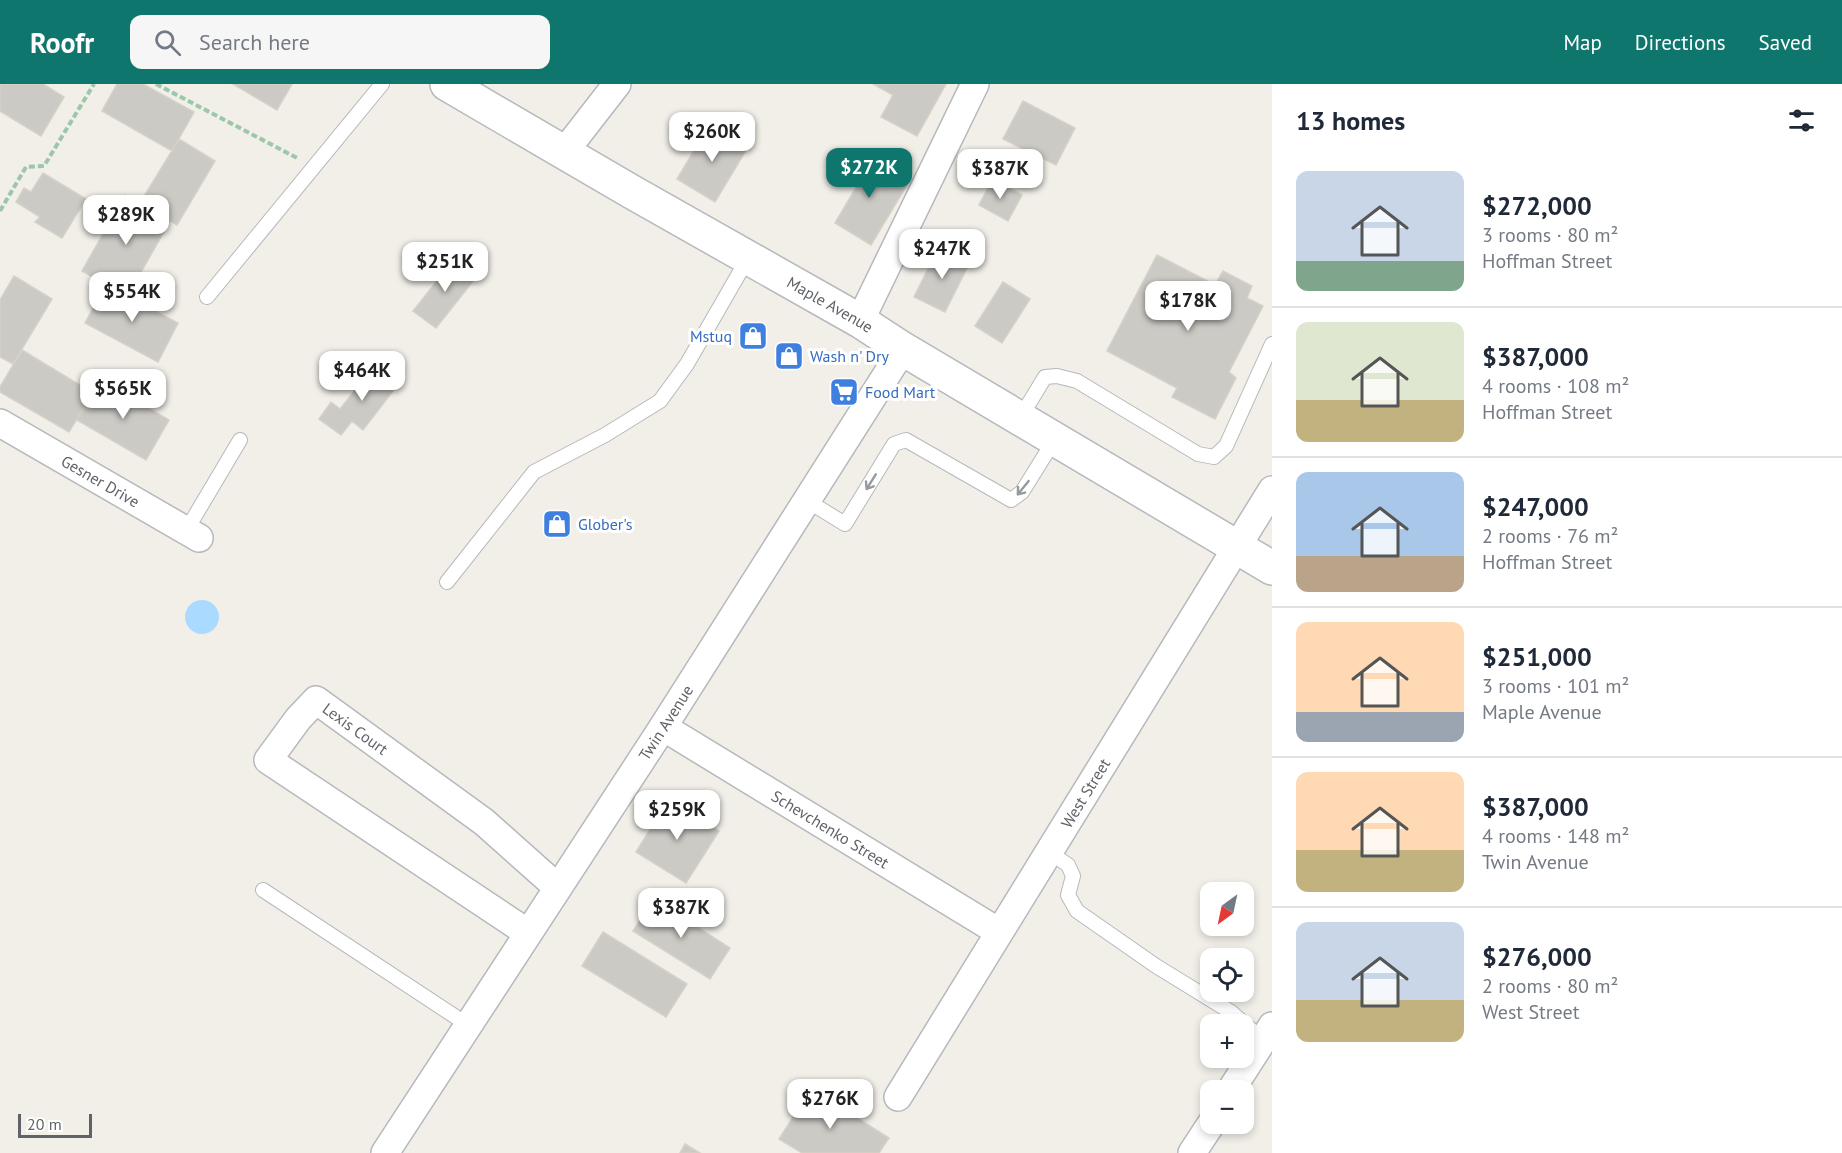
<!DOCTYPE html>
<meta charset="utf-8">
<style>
:root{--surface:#fff;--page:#f6f6f7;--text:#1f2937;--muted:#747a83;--line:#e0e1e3;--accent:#0f766e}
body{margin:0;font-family:"PT Sans",sans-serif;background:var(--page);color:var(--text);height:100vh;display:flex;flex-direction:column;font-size:22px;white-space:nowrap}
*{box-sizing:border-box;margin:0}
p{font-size:20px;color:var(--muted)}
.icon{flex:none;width:33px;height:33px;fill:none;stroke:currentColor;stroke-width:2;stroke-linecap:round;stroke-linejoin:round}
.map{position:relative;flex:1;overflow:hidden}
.sheet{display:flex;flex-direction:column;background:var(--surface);width:570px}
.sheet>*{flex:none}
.needle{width:39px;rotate:213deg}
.controls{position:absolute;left:1200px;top:798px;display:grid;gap:12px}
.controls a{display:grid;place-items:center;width:54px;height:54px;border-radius:12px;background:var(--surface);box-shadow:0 3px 9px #0003;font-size:30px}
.scale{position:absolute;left:18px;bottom:15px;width:74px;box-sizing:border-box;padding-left:6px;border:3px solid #5f6368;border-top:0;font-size:16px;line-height:21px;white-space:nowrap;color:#5f6368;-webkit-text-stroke:4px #fff;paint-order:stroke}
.price{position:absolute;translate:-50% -51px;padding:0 14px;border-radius:12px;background:#fff;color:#222;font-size:20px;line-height:39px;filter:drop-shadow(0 2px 3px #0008)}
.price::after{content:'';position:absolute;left:50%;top:36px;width:18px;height:14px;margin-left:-9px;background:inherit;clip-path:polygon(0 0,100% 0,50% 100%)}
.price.current{background:var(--accent);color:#fff}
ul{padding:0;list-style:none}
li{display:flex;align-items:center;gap:18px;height:150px;padding:0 24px}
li+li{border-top:2px solid var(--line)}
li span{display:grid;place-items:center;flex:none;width:168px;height:120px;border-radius:12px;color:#555}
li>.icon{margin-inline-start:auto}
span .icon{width:72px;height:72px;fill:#fffc;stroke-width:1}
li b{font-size:26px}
h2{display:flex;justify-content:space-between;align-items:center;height:72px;padding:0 24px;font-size:26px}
header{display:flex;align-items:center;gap:36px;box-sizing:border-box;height:84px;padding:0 30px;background:var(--accent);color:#fff}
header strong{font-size:28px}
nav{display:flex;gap:33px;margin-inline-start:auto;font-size:21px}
.search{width:420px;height:54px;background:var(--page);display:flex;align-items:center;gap:15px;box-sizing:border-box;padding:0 21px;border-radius:12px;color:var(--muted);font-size:22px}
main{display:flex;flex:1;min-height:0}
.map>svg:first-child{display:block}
.water{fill:#aadaff}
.building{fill:#cccac5;stroke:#d6d1c6;stroke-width:1.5}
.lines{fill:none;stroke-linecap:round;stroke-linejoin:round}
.service-casing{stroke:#b5b8bc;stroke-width:16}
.minor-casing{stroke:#b5b8bc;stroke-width:30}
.tertiary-casing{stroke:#b5b8bc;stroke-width:36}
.path{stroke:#9cc7a9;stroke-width:4;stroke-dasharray:6 3;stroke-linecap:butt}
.service{stroke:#fff;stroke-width:14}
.minor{stroke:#fff;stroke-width:27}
.tertiary{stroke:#fff;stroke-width:33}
.oneway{stroke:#979a9d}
.labels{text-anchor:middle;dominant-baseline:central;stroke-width:6;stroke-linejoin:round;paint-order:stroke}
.street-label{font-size:16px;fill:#5f6368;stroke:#fff}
.shop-label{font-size:16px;fill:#366cbe;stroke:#fff;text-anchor:start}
</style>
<header>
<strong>Roofr</strong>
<div class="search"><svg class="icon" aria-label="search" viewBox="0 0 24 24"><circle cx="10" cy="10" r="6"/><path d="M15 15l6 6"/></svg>Search here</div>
<nav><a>Map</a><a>Directions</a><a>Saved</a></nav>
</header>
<main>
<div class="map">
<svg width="1272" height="1069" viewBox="0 0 1272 1069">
<rect width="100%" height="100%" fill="#f1efe8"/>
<path class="water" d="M185 533a17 17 0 1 1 34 0a17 17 0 1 1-34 0Z"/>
<path class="building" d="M0 0H43L64 13 41 52 0 27Z
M117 0H143L194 28 172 67 102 27Z
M233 0H292L277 26Z
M873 0H946L917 52 881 33 893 11Z
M1023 17 1075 44 1056 81 1003 55Z
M710 40 748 63 715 118 677 95Z
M179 55 215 77 177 141 140 119Z
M851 67 907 101 871 161 835 139 860 97 840 85Z
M43 89 86 115 62 154 35 138 40 133 16 118 24 104 31 108Z
M993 95 1022 111 1008 137 979 121Z
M125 111 170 137 127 213 82 187Z
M939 163 970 178 945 228 914 213Z
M1157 171 1215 201 1223 187 1252 202 1247 214 1263 222 1229 288 1236 294 1215 335 1172 313 1177 304 1107 267Z
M455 174 477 192 436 244 413 227Z
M14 192 52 215 13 280 0 273V216Z
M1003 198 1030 215 1002 259 975 242Z
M106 201 178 239 158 278 85 239Z
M22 266 93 309 69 348 0 308V303Z
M376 280 400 298 363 346 352 337 341 351 319 335 331 318 340 325Z
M100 296 169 336 146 376 77 336Z
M669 715 719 747 686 799 636 768Z
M653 815 730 864 710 895 633 847Z
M603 848 687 900 666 933 582 882Z
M811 1005 889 1054 879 1069H802L779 1055Z
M685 1060 700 1069H680Z"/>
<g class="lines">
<g class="service-casing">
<path id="service" d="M207 213 382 0
M1020 334 1045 293 1057 292 1077 297 1198 370 1214 373 1226 362 1272 260
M806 416 845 440 894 360 906 356 1011 416 1022 408 1055 355
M186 447 240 356
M447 498 534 388 605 351 660 317 687 280 748 174
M1049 768 1068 781 1073 792 1068 811 1077 827 1156 882 1231 928 1263 956
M263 806 468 941"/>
</g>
<g class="minor-casing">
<g id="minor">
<path d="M565 67 617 0"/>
<path d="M860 237 975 0"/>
<path id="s1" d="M0 339 199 454"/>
<path id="s2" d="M663 643 999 848"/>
<path id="s3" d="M528 849 268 676 298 635 316 616 484 738 557 803"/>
<path d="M1231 1006 1272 942"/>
<path id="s4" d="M898 1013 1272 406"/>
<path id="s5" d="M385 1069 663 643 903 265"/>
<path d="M1192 1069 1211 1040"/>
</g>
</g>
<g class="tertiary-casing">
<g id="tertiary">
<path id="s6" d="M447 0 632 108 860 237 903 265 1272 484"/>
</g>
</g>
<path class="path" d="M156 0 299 75
M0 127 26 83 44 82 94 0"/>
<use href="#service" class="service"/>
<use href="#minor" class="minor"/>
<use href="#tertiary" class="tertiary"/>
</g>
<defs><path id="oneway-shaft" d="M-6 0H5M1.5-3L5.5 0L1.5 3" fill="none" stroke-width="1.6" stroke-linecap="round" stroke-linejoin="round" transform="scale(1.5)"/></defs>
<g class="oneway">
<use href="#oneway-shaft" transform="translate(871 398) rotate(122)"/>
<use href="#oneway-shaft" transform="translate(1023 404) rotate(129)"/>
</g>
<defs>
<g id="shop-square" transform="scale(1.5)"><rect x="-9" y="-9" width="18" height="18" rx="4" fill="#3f7fe0" stroke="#fff"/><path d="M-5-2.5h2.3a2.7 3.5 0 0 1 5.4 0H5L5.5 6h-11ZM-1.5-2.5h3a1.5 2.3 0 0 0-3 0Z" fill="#fff"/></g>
<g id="supermarket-square" transform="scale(1.5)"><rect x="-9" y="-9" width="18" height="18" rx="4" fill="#3f7fe0" stroke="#fff"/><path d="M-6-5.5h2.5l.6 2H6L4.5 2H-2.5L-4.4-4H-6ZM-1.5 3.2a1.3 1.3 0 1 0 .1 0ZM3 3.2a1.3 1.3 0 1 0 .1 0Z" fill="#fff"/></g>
</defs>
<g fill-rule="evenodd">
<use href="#shop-square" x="753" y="252"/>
<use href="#shop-square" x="789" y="272"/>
<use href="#supermarket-square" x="844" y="308"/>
<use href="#shop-square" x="557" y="440"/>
</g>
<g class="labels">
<g class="street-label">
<text stroke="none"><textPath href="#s6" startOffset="442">Maple Avenue</textPath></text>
<text stroke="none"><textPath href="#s1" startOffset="116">Gesner Drive</textPath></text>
<text stroke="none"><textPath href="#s5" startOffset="514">Twin Avenue</textPath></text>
<text stroke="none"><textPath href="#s3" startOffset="438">Lexis Court</textPath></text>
<text stroke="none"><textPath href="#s4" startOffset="357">West Street</textPath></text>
<text stroke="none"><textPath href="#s2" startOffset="196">Schevchenko Street</textPath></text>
</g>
<g class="shop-label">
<text x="732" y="252" text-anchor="end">Mstuq</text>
<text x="810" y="272">Wash n' Dry</text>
<text x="865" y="308">Food Mart</text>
<text x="578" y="440">Glober's</text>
</g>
</g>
</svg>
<div class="controls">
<a><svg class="needle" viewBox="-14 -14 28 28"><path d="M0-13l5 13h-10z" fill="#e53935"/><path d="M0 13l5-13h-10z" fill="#747a83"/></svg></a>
<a><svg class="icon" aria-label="locate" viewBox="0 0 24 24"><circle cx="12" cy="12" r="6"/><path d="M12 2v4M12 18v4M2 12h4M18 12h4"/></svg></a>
<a>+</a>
<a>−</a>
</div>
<div class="scale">20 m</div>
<b class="price" style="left:712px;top:79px">$260K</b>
<b class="price current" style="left:869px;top:115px">$272K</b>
<b class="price" style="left:1000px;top:116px">$387K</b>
<b class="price" style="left:126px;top:162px">$289K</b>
<b class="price" style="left:942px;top:196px">$247K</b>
<b class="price" style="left:445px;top:209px">$251K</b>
<b class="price" style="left:132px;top:239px">$554K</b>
<b class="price" style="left:1188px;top:248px">$178K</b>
<b class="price" style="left:362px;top:318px">$464K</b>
<b class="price" style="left:123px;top:336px">$565K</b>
<b class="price" style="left:677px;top:757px">$259K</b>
<b class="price" style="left:681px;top:855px">$387K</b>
<b class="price" style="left:830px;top:1046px">$276K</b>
</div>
<section class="sheet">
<h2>13 homes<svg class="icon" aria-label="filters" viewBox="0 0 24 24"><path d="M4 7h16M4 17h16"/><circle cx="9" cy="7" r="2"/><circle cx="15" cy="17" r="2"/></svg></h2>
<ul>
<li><span style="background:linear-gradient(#c9d6e8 75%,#7fa58c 0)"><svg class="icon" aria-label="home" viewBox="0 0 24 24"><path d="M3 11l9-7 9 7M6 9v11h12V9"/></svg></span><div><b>$272,000</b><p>3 rooms · 80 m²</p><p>Hoffman Street</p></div></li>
<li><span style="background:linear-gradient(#dfe7d0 65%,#c2b280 0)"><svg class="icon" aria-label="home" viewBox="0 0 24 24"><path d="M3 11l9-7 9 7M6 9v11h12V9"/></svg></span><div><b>$387,000</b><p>4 rooms · 108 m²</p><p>Hoffman Street</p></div></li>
<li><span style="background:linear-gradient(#a9c7e8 70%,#b9a48a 0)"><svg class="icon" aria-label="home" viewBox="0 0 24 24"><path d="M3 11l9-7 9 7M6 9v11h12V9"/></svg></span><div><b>$247,000</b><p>2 rooms · 76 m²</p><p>Hoffman Street</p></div></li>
<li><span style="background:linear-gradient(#ffd9b3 75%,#9aa5b1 0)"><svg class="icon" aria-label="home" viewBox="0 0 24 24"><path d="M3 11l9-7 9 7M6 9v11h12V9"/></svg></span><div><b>$251,000</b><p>3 rooms · 101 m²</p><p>Maple Avenue</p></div></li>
<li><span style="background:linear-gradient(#ffd9b3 65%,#c2b280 0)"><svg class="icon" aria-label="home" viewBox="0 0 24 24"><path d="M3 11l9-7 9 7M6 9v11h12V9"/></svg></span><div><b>$387,000</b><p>4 rooms · 148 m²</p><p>Twin Avenue</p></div></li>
<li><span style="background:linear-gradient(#c9d6e8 65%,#c2b280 0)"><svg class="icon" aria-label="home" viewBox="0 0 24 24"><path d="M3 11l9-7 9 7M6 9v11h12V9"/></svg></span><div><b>$276,000</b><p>2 rooms · 80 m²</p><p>West Street</p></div></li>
</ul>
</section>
</main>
